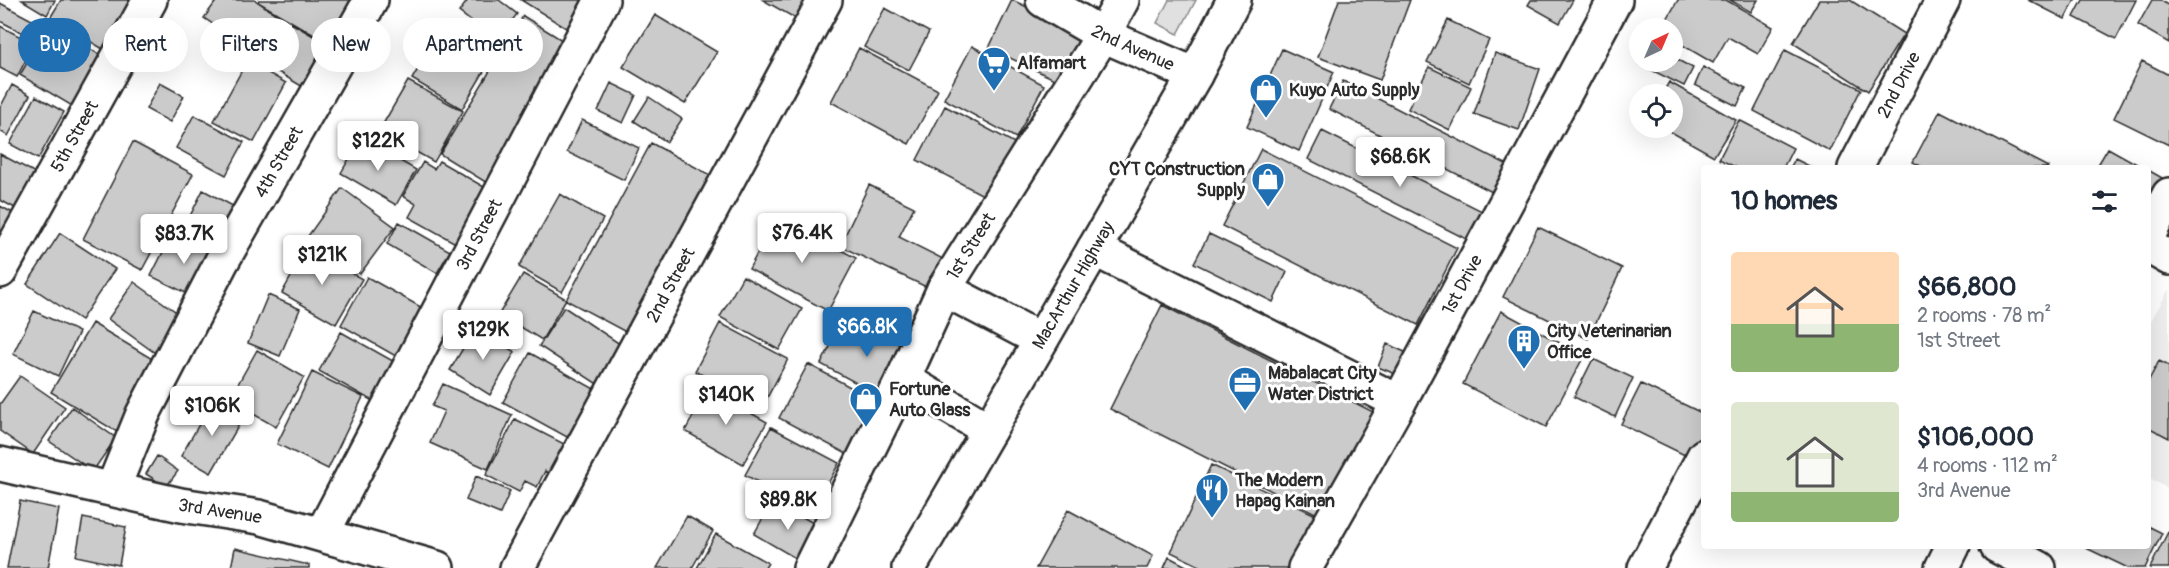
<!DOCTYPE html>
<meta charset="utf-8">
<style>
:root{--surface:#fff;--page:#f6f6f7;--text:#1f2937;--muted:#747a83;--accent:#1f6fb2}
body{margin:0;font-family:Pangolin,sans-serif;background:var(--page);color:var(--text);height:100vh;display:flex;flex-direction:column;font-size:22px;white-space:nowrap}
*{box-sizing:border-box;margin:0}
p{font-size:20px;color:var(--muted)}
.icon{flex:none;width:33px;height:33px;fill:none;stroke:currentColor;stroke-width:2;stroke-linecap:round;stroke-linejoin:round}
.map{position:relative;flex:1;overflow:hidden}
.sheet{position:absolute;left:1701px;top:165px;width:450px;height:384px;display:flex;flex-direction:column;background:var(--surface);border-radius:6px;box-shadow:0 6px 24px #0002}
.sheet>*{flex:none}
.guide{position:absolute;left:18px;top:18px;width:570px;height:54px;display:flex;gap:12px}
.needle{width:39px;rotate:44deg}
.fabs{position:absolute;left:1629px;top:18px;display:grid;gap:12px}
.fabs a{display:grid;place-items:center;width:54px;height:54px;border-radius:50%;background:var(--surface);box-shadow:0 6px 24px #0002;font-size:30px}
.price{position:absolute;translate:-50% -51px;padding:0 14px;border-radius:6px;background:#fff;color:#222;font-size:20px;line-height:39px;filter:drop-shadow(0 2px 3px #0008)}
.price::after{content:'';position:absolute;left:50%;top:36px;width:18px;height:14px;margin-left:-9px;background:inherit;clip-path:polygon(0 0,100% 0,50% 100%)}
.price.selected{background:var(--accent);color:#fff}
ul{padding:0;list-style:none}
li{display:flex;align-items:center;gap:18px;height:150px;padding:0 30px}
li span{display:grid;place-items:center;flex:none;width:168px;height:120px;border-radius:6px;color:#555}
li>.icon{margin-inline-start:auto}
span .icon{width:72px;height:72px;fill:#fffc;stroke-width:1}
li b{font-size:26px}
h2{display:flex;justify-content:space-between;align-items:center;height:72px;padding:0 30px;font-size:26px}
.tag{padding:0 21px;border-radius:27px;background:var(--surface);box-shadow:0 6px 24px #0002;font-size:21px;line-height:54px}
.tag.selected{background:var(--accent);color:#fff}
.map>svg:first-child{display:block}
.built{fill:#efefef}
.green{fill:#e0e0e0;stroke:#868686;stroke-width:1.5}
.building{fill:#cbcbcb;stroke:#2b2b2b;stroke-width:1.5}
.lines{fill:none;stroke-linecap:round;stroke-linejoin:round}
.minor-casing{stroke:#2b2b2b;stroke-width:38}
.highway-casing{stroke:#2b2b2b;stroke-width:38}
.minor{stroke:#fff;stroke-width:33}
.highway{stroke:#fff;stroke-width:33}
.labels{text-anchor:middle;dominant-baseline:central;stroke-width:6;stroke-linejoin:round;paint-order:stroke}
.street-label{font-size:18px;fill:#2b2b2b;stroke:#fff}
.poi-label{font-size:18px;font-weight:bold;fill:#2b2b2b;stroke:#fff;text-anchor:start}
</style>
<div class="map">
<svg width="2169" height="568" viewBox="0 0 2169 568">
<rect width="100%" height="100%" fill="#fff"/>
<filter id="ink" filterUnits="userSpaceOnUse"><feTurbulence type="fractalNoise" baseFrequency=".0167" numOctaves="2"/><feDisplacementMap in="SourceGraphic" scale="12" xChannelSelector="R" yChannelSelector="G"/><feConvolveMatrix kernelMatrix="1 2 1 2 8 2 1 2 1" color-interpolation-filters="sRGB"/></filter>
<g filter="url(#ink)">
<path class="built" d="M2169 289V489L2148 477V326Z"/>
<path class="green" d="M1169 0H1196L1178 34 1157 23Z"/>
<path class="building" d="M22 0H55L47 15Z
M61 0H147L115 56 50 18Z
M217 0H255L287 22 263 58 204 18Z
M259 0H367L338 49 258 2Z
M468 0H499L517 14 497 41 459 12Z
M521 0H599L577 35Z
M763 0H820L807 25Z
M1012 0 1092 37 1069 86 989 48Z
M1339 0H1410L1380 80 1318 57Z
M1531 0H1573L1560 23 1528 5Z
M1678 0H1726L1773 27 1758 54 1728 37 1713 63 1672 39V28H1662Z
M1730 0H1758L1751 12Z
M1819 0H1850L1904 34 1868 91 1793 43Z
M2028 0H2075L2065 19Z
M2083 0H2136L2116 39 2074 17Z
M2152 0H2160L2169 6V43L2138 25Z
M0 3 45 27 38 41 0 21Z
M885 8 929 32 909 70 864 47Z
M655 15 717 52 685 104 623 67Z
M523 16 575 48 492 186 440 154Z
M1448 20 1489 40 1469 83 1427 62Z
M291 23 329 45 303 87 266 65Z
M49 25 114 63 84 113 20 75Z
M0 26 34 44 17 77 0 68Z
M436 38 486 68 462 109 412 79Z
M972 46 1044 85 1016 138 944 99Z
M859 48 938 90 909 144 831 102Z
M1282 49 1334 72 1299 151 1247 127Z
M1785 50 1861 89 1830 151 1754 111Z
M1495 53 1540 69 1519 130 1474 114Z
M1672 57 1693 68 1684 86 1639 64 1640 62H1672Z
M247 61 286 83 254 142 214 121Z
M2142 61 2169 75V145L2114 118Z
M1429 67 1471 87 1450 130 1408 109Z
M1703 67 1746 88 1737 106 1695 85Z
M408 81 463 111 434 162 379 131Z
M1343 81 1512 167 1498 195 1329 109Z
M1669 82 1736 120 1714 156 1664 128H1672V94H1662Z
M160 83 184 96 170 122 146 109Z
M611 83 636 95 623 123 598 111Z
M12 85 30 95 8 136 0 131V108Z
M36 96 64 112 38 159 10 144Z
M649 97 682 119 667 142 634 121Z
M945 106 1024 148 996 202 917 160Z
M1940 111 2048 167 2047 168H1924L1913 162Z
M194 115 244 142 226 175 176 148Z
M582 120 639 148 624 180 567 152Z
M1739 120 1793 148 1783 168H1737L1719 159Z
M1322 131 1492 216 1478 245 1308 159Z
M361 138 416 170 396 205 341 173Z
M133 142 193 174 142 270 83 239Z
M651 143 723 182 637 338 566 300Z
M2108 148 2144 168H2096Z
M1261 149 1457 248 1418 325 1222 226Z
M0 154 45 178 26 214 0 200Z
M1795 159 1813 168H1790Z
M439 161 491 191 459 245 409 217 416 204 403 196 423 162 434 169Z
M2148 170 2164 179 2148 208Z
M869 185 914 207 899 237 953 264 939 293 840 246Z
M342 188 395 227 360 274 308 236Z
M203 190 246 213 232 239 190 216Z
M560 194 603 219 562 292 519 267Z
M0 206 24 219 0 266Z
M777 216 856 258 828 311 749 269Z
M399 222 450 251 437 273 387 244Z
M1538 227 1622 268 1588 339 1503 297Z
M173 232 218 254 196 298 151 276Z
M60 233 115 269 81 320 27 284Z
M1209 234 1287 272 1273 302 1194 263Z
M307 248 362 279 336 324 282 293Z
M523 274 566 299 542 340 499 314Z
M743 276 802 309 779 350 720 317Z
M367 277 435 315 408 363 341 325Z
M134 282 189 321 162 358 108 319Z
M268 295 300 309 280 356 248 343Z
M1162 305 1379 415 1327 519 1110 409Z
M564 307 632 352 608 391 539 346Z
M34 311 79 332 58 376 13 354Z
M1501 311 1584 356 1546 427 1463 384Z
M846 316 914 352 888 400 821 364Z
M92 323 164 366 122 435 51 392Z
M720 323 788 359 762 407 695 371Z
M475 328 515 352 490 395 450 370Z
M341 332 400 365 378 404 319 371Z
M1387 344 1407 353 1398 375 1378 367Z
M257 350 304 377 276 427 229 400Z
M530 353 605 395 578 443 503 402Z
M1593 359 1633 378 1615 417 1574 397Z
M2159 361 2169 366V438L2148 427V382Z
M808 364 887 407 858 460 779 418Z
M312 372 363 397 328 469 277 444Z
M20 376 65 407 33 454 0 431V404Z
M443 384 512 415 488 469 430 443 444 411 432 406Z
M1641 384 1704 414V447L1697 461 1621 424Z
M708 389 767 422 743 464 685 431Z
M213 400 243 418 211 473 181 456Z
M72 407 116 438 93 471 49 441Z
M515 419 570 447 555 477 545 471 537 487 525 481 519 492 486 475Z
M771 427 839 463 813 511 745 475Z
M157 456 178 471 166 487 146 474Z
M1211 465 1322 518 1298 568H1204L1171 552Z
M476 476 510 491 500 514 466 500Z
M773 500 822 528 802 562 754 534Z
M20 501 59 509 48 568H7Z
M1068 510 1153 556 1147 568H1036Z
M687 516 713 531 692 568H657Z
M83 518 126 527 119 565 76 556Z
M2148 526 2162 533 2145 568H2128L2084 547 2148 546Z
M2169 530V568H2150Z
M716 534 768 563 765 568H697Z
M235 548 309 565V568H231Z
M1169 557 1190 568H1164Z"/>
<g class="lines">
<g class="minor-casing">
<g id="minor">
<path id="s1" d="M1043 0 1103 35 1195 75"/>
<path id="s2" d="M1855 168 1943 0"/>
<path d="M2148 236 2169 195"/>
<path d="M2148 246 2169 258"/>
<path d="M1094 249 1399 402"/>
<path id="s3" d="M0 271 150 0"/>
<path d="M944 289 1041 340"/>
<path d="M903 379 989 430"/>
<path id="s4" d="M0 464 181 505 259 517 437 568"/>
<path id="s5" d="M113 488 143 414 222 261 371 0"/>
<path id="s6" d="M322 534 602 0"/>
<path d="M1997 546 2039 568"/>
<path id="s7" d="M517 568 825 0"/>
<path id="s8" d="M810 568 903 379 944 289 1103 35 1122 0"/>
<path id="s9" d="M1305 568 1399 402 1615 0"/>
<path d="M1645 568 1704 456"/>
<path d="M1942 568 1953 546"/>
</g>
</g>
<g class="highway-casing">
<g id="highway">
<path id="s10" d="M909 568 1195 75 1234 0"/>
</g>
</g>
<use href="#minor" class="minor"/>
<use href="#highway" class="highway"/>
</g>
</g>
<defs>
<g id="supermarket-pin" transform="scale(1.725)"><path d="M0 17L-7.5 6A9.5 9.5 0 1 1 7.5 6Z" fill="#1f6fb2" stroke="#fff"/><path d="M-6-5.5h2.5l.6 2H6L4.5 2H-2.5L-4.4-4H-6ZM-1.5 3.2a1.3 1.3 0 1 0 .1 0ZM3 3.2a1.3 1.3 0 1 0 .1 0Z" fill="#fff"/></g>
<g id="shop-pin" transform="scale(1.725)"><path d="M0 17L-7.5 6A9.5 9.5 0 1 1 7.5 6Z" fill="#1f6fb2" stroke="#fff"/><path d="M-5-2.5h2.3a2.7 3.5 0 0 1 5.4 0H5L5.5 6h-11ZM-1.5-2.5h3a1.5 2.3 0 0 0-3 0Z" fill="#fff"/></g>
<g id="building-pin" transform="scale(1.725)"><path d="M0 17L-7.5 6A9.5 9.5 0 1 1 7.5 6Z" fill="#1f6fb2" stroke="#fff"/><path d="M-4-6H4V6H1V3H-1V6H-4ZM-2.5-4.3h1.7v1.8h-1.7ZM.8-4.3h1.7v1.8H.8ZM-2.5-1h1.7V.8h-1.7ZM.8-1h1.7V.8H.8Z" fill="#fff"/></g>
<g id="office-pin" transform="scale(1.725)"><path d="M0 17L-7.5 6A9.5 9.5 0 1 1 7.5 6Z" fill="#1f6fb2" stroke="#fff"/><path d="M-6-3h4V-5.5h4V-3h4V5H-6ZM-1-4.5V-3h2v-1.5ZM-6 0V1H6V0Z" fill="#fff"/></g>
<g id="restaurant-pin" transform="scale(1.725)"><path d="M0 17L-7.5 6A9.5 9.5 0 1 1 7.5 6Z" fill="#1f6fb2" stroke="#fff"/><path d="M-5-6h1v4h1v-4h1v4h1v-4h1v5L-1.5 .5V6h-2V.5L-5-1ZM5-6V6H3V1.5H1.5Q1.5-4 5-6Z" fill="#fff"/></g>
</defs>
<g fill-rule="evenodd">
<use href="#supermarket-pin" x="994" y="63"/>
<use href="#shop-pin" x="1266" y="90"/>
<use href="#shop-pin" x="1268" y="179"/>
<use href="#building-pin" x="1524" y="341"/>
<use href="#office-pin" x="1245" y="383"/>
<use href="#shop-pin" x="866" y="399"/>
<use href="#restaurant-pin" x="1212" y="490"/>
</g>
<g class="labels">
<g class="street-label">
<text stroke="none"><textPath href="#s1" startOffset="102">2nd Avenue</textPath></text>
<text stroke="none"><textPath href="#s2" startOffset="94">2nd Drive</textPath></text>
<text stroke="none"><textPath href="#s3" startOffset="154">5th Street</textPath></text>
<text stroke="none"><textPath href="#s5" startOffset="366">4th Street</textPath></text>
<text stroke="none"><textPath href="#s6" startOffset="338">3rd Street</textPath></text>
<text stroke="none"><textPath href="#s8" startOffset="360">1st Street</textPath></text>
<text stroke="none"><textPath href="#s7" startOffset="322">2nd Street</textPath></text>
<text stroke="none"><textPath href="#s10" startOffset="327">MacArthur Highway</textPath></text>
<text stroke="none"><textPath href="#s9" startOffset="324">1st Drive</textPath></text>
<text stroke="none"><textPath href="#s4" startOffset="225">3rd Avenue</textPath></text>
</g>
<g class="poi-label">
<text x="1017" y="63">Alfamart</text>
<text x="1289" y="90">Kuyo Auto Supply</text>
<text x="1245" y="169" text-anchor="end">CYT Construction<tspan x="1245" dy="21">Supply</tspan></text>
<text x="1547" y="331">City Veterinarian<tspan x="1547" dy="21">Office</tspan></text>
<text x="1268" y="373">Mabalacat City<tspan x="1268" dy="21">Water District</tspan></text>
<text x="889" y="389">Fortune<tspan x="889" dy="21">Auto Glass</tspan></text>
<text x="1235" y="480">The Modern<tspan x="1235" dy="21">Hapag Kainan</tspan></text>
</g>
</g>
</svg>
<div class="fabs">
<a><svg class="needle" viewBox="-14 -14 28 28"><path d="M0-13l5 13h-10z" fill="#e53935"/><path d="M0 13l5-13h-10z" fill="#747a83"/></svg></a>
<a><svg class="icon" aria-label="locate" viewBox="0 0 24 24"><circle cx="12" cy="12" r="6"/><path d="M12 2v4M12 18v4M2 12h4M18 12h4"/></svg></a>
</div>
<b class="price" style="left:378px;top:172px">$122K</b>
<b class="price" style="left:1400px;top:188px">$68.6K</b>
<b class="price" style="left:802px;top:264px">$76.4K</b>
<b class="price" style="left:184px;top:265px">$83.7K</b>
<b class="price" style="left:322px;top:286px">$121K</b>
<b class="price selected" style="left:867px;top:358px">$66.8K</b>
<b class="price" style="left:483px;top:361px">$129K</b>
<b class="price" style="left:726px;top:426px">$140K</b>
<b class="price" style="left:212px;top:437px">$106K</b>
<b class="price" style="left:788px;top:531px">$89.8K</b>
<div class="guide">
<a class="tag selected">Buy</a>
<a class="tag">Rent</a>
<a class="tag">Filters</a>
<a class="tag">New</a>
<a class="tag">Apartment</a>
</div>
<section class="sheet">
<h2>10 homes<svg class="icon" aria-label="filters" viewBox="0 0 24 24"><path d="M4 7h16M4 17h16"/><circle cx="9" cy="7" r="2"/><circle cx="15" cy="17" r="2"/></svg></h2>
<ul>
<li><span style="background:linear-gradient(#ffd9b3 60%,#8fb573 0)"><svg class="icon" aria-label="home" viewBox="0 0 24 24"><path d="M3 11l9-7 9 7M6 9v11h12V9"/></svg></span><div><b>$66,800</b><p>2 rooms · 78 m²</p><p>1st Street</p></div></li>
<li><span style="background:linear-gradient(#dfe7d0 75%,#8fb573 0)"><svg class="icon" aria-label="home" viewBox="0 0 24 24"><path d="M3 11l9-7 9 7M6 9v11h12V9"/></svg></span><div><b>$106,000</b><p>4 rooms · 112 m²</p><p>3rd Avenue</p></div></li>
</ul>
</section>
</div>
